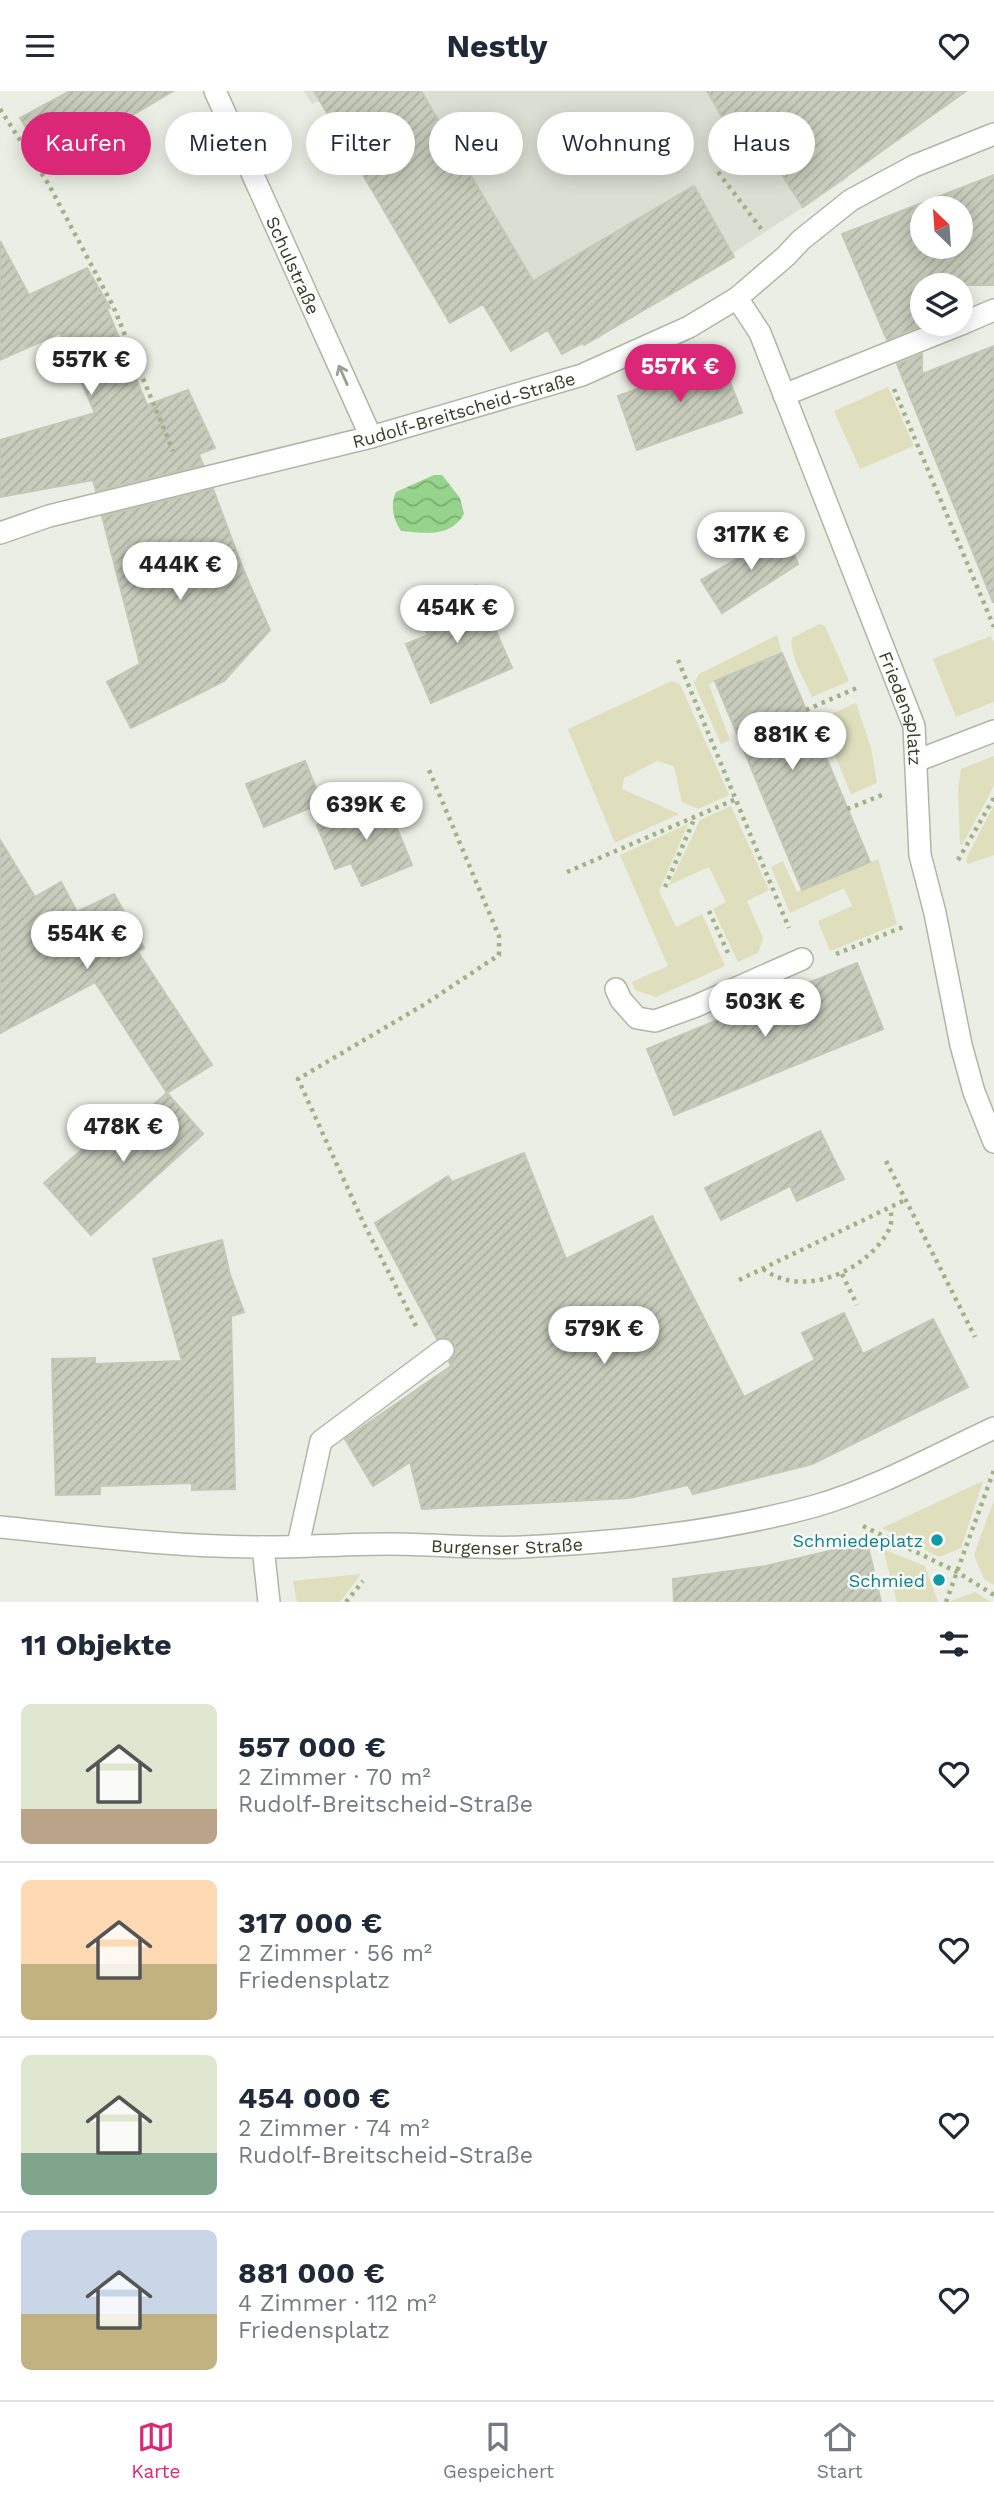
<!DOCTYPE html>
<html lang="de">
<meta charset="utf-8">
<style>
:root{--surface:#fff;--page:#f2f2f3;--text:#1f2937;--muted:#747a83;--line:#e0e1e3;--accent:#db2777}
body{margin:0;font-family:"Work Sans",sans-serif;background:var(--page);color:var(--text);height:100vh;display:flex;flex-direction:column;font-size:26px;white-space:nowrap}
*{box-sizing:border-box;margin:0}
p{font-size:23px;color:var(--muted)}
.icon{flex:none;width:38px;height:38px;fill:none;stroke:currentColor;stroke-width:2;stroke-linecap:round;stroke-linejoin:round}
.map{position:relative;height:1511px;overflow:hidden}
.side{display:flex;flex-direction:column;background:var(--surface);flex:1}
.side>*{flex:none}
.guide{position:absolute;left:21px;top:21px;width:952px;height:63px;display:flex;gap:14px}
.needle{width:46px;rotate:335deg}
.fabs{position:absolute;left:910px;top:105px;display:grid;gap:14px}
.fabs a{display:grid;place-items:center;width:63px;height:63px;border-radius:50%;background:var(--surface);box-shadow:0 4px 18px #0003;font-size:35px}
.price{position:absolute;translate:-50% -60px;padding:0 16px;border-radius:24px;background:#fff;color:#222;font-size:23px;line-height:46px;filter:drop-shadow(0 2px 4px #0008)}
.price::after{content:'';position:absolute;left:50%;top:42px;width:21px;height:16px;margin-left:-10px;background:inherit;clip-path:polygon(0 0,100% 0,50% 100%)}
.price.active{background:var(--accent);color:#fff}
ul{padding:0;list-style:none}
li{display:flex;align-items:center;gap:21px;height:175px;padding:0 21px}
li+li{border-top:2px solid var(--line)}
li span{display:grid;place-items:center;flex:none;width:196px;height:140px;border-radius:10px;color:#555}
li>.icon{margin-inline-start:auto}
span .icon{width:84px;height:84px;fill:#fffc;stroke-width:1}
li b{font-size:30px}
h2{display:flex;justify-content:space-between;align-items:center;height:84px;padding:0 21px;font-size:30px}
.chip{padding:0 24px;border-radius:32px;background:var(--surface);box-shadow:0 4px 18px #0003;font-size:24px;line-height:63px}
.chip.active{background:var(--accent);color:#fff}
header{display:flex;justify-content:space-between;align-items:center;height:91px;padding:0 21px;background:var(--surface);font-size:32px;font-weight:700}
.menu{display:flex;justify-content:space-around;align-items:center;height:98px;border-top:2px solid var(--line);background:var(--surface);font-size:19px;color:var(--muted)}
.menu a{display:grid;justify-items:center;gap:4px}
.menu .active{color:var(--accent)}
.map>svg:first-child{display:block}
.built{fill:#dbded2}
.grass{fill:#dfdebd}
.water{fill:url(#water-waves)}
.building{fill:url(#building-hatch);stroke:#c3c8b6;stroke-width:2;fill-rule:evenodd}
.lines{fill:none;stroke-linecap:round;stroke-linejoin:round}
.lane-casing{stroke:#b0b6a6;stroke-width:24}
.street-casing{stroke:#b0b6a6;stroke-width:24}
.path{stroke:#a0b284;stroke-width:4.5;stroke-dasharray:3.5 5;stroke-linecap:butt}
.lane{stroke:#fff;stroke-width:21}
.street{stroke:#fff;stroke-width:21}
.oneway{stroke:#99a091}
.culture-dot{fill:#0f9aa8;stroke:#f9faf5;stroke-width:2.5}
.labels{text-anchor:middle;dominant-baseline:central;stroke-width:5;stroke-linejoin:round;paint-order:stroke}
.street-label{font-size:18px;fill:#334023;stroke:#f9faf5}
.culture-label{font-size:18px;fill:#0d838f;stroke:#f9faf5;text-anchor:end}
</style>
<header><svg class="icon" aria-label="menu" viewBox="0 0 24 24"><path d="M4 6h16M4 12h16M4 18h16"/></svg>Nestly<svg class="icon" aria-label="heart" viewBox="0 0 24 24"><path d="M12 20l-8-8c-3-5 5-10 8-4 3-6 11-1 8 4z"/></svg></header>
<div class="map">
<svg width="994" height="1511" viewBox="0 0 994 1511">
<defs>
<pattern id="water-waves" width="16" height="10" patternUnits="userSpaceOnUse" patternTransform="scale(1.75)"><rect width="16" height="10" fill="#96d38c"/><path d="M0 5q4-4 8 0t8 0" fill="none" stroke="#7bad72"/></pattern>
<pattern id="building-hatch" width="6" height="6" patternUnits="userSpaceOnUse" patternTransform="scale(1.75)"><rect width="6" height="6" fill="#c7ccbc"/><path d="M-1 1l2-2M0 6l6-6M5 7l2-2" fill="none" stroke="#abb0a1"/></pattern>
</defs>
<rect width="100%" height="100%" fill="#ebeee4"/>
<path class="built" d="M304 0H799L848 87 733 162 734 166 584 254 582 252 562 263 548 240 511 260 484 212 450 232 320 10 312 13Z"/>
<path class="grass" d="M888 296 914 355 860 378 834 320Z
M819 533 825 535 849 590 812 606C805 588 789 565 792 547Z
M777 544 782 562 715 590 709 594 730 649 721 653 694 592 699 583Z
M991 545 994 553V611L956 626 933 568Z
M672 590 680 593 729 704 698 718 682 711 674 675 657 670 624 687 622 698 679 723 615 752 568 638Z
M856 612 871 657 877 692 851 703 820 628Z
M994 665V695L962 754 960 753 958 699 961 678Z
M994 714V764L968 773 966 770 968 764Z
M731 715 769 799 747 810 763 847 758 862 738 871 713 818 726 811 709 776 669 794 700 729Z
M688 733 659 800 676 836 702 823 725 875 656 906 635 899 632 891 668 875 620 764Z
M878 768 897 833 830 860 818 830 852 815 844 797 790 822 771 776 783 770 797 801Z
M983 1390 961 1457 939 1466 882 1437Z
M994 1409V1494L984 1488 974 1464Z
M883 1458 925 1475 938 1511H897Z
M361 1483 340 1511H297L293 1490Z
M975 1501 991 1511H951V1510Z"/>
<path class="water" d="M434 384H442L460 407 464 423C450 447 425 442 401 440 393 428 390 414 396 401Z"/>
<path class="building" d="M70 0H173L50 73 20 27Z
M314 0H421L533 190 694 95 734 166 584 254 582 252 562 263 548 239 511 260 483 213 450 232Z
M707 0H966L803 116 762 53 744 63Z
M994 84V194H922V234L887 249 842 143ZM922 117H961V156H922Z
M0 150 29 204 87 177 110 217 107 218 147 314 188 299 215 357 199 363 203 374 96 400 93 389 0 406V349L95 322 60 242 0 269Z
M994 255V511H993L897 273 922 263V283Z
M721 267 742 322 637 359 618 305Z
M213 398 243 478 270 539 224 590 131 637 107 591 140 573 102 425Z
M784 440 798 473 722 522 701 489Z
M476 494 512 577 431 612 406 553 428 544 418 519Z
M782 562 870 771 802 799 715 590Z
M305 670 322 712 264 736 246 693Z
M384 706 412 774 362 795 351 772 335 778 317 734Z
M0 749 35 806 61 791 77 821 114 803 144 857 138 861 212 974 167 1002 95 891 0 942Z
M857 872 883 938 674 1024 647 958Z
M167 1002 203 1043 91 1144 44 1092 95 1047 105 1057Z
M820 1040 844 1088 797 1110 790 1095 721 1129 705 1097Z
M524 1062 566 1168 652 1125 744 1306 815 1269 802 1242 844 1222 863 1263 933 1228 968 1296 812 1373 693 1403 688 1394 629 1407 422 1418 410 1371 373 1395 345 1348 451 1275 449 1271 455 1265 456 1258 449 1247 437 1248 375 1132 448 1085 452 1091Z
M222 1149 230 1184 244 1221 231 1225 235 1398 192 1399V1392L100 1395V1403L56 1404 52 1268 95 1267V1273L182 1270 153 1168Z
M867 1451 881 1511H674L673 1488 766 1475Z"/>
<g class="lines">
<g class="lane-casing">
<path id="lane" d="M616 898 621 909 637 927 655 930 696 915 802 868
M298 1454 321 1350 443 1259"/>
</g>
<g class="street-casing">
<g id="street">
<path id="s1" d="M215 0 371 346"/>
<path id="s2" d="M737 207 760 242 914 635 920 764 935 822 961 954 974 1001 994 1051"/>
<path d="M961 233 994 219"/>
<path d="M784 304 961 233"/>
<path id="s3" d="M0 442 49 425 371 346 582 284 689 236 737 207 786 165 801 149 851 109 914 75 994 43"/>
<path d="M916 670 994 640"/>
<path id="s4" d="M0 1436C87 1445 176 1456 263 1456 306 1456 348 1453 390 1453 434 1453 478 1458 522 1456 620 1451 720 1441 815 1415 877 1397 936 1364 994 1337"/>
<path d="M263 1456 269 1511"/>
</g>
</g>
<path class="path" d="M0 18 49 94 113 215 173 360
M718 81 762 139
M894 298 994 536
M678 569 789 837
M806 619 859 596
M847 718 882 704
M958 769 994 707
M567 781 736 708
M665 796 695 726
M709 820 728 862
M836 863 903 836
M886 1070 975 1246
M763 1178C799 1205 854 1185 880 1152 889 1141 894 1132 890 1118
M842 1183 857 1214
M739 1189 905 1109
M416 1235 363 1131 298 988 425 913 499 864V845L429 679
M863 1435 957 1481 994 1504
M346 1511 363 1490
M946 1511 994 1379"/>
<use href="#lane" class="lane"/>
<use href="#street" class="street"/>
</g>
<defs><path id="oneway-shaft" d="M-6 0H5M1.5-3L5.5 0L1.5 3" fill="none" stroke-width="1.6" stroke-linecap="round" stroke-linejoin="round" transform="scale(1.75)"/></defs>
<use class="oneway" href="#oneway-shaft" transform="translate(343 284) rotate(-114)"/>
<g class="culture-dot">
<circle cx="937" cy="1449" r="7"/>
<circle cx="939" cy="1489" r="7"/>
</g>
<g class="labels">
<g class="street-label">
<text stroke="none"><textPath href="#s1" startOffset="191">Schulstraße</textPath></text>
<text stroke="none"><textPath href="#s3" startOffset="480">Rudolf-Breitscheid-Straße</textPath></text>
<text stroke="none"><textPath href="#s2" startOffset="444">Friedensplatz</textPath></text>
<text stroke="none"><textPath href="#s4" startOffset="508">Burgenser Straße</textPath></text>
</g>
<g class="culture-label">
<text x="923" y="1449">Schmiedeplatz</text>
<text x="925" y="1489">Schmied</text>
</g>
</g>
</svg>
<div class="fabs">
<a><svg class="needle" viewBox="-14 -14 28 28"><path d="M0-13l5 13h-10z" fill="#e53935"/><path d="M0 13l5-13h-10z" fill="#747a83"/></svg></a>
<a><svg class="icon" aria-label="layers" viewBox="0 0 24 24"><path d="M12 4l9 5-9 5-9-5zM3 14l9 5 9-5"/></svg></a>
</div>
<b class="price" style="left:91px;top:306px">557K €</b>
<b class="price active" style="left:680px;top:313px">557K €</b>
<b class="price" style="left:751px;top:481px">317K €</b>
<b class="price" style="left:180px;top:511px">444K €</b>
<b class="price" style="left:457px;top:554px">454K €</b>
<b class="price" style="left:792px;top:681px">881K €</b>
<b class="price" style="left:366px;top:751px">639K €</b>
<b class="price" style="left:87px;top:880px">554K €</b>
<b class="price" style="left:765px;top:948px">503K €</b>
<b class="price" style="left:123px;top:1073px">478K €</b>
<b class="price" style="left:604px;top:1275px">579K €</b>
<div class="guide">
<a class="chip active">Kaufen</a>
<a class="chip">Mieten</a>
<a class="chip">Filter</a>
<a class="chip">Neu</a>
<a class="chip">Wohnung</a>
<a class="chip">Haus</a>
</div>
</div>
<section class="side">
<h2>11 Objekte<svg class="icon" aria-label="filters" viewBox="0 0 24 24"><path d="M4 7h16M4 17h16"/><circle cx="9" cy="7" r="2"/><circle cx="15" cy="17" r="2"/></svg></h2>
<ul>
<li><span style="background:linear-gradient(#dfe7d0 75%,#b9a48a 0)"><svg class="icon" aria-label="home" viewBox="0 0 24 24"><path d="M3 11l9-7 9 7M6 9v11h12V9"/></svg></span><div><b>557 000 €</b><p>2 Zimmer · 70 m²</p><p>Rudolf-Breitscheid-Straße</p></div><svg class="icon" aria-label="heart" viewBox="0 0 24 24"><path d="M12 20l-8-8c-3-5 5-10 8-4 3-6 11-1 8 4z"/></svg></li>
<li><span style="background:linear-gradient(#ffd9b3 60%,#c2b280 0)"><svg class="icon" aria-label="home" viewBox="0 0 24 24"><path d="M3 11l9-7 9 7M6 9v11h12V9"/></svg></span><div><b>317 000 €</b><p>2 Zimmer · 56 m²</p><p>Friedensplatz</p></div><svg class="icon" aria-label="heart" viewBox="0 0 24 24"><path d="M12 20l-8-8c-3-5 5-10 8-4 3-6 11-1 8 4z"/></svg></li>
<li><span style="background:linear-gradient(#dfe7d0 70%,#7fa58c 0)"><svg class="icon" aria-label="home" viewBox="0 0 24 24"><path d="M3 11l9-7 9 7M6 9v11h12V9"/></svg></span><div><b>454 000 €</b><p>2 Zimmer · 74 m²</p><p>Rudolf-Breitscheid-Straße</p></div><svg class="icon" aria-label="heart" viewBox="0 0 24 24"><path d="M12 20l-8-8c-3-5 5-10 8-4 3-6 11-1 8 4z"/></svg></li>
<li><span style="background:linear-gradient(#c9d6e8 60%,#c2b280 0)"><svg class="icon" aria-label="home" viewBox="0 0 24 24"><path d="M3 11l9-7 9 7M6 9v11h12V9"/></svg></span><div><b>881 000 €</b><p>4 Zimmer · 112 m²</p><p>Friedensplatz</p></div><svg class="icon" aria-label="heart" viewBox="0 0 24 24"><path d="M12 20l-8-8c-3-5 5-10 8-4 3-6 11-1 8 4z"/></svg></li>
</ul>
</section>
<nav class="menu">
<a class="active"><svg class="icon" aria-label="map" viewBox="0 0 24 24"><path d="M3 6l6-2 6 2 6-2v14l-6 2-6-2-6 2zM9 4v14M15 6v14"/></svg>Karte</a>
<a><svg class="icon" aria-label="saved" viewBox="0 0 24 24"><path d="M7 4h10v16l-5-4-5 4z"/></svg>Gespeichert</a>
<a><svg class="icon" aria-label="home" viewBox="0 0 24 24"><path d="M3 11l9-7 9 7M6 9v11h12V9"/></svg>Start</a>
</nav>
